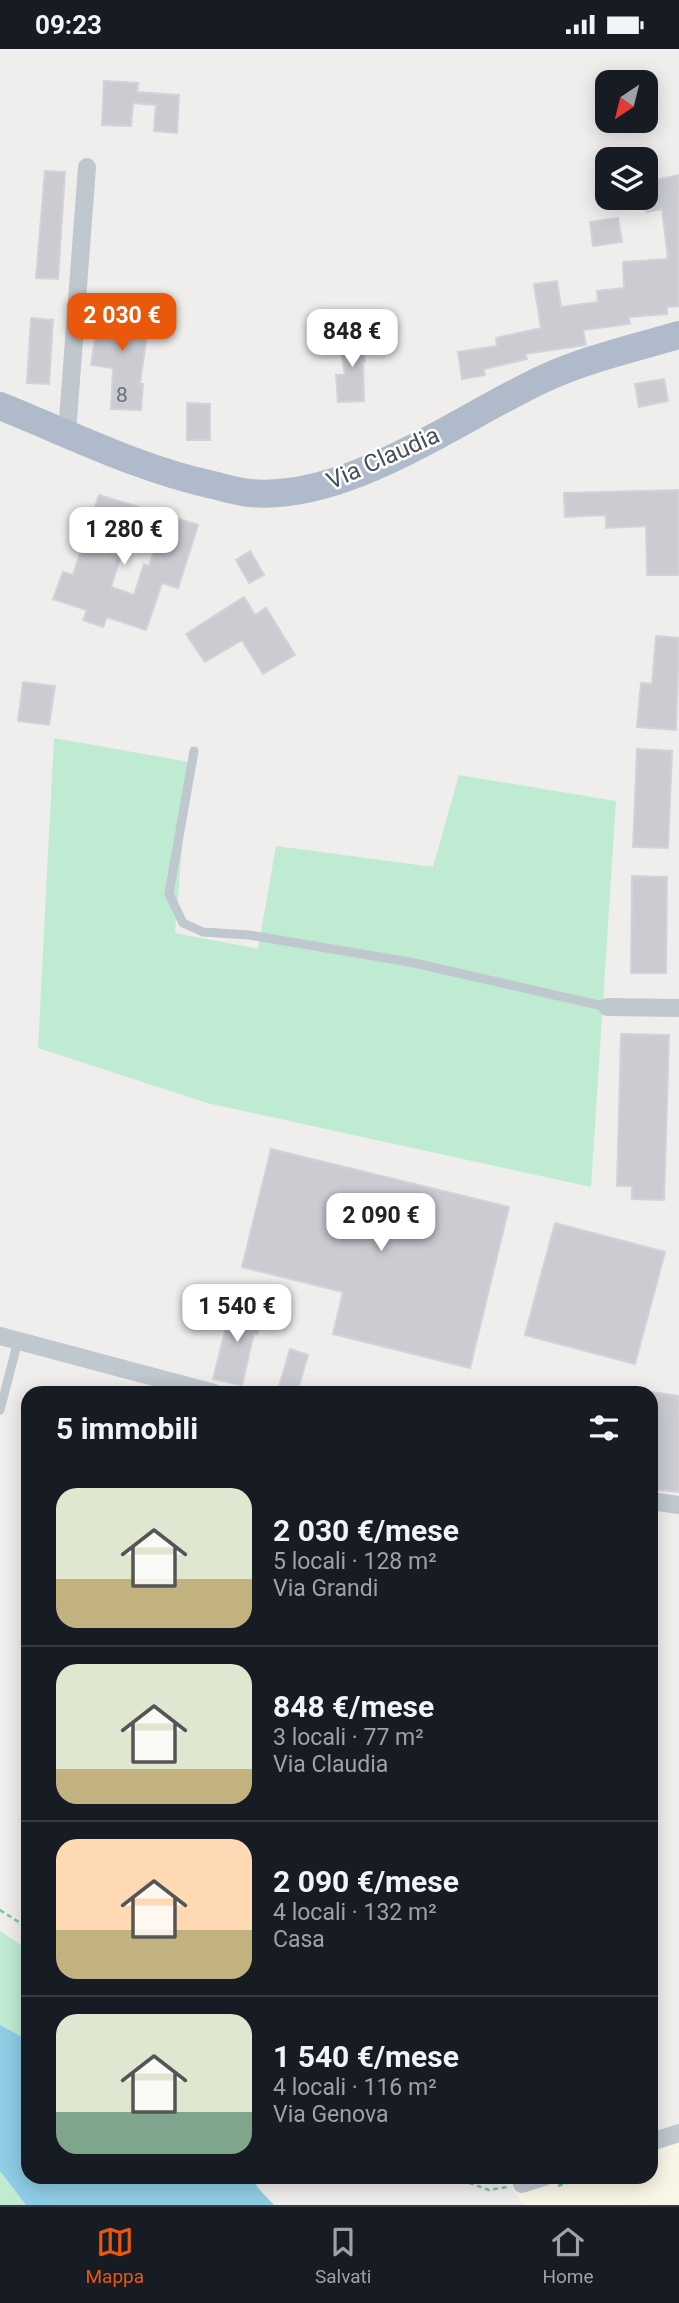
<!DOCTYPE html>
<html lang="it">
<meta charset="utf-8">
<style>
:root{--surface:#171b24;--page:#20242c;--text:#f1f3f6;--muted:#9ea1a6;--line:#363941;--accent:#ea580c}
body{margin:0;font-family:Roboto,sans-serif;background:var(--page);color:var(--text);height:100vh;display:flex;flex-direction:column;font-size:26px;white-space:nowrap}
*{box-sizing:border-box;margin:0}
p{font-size:23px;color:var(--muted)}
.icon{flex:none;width:38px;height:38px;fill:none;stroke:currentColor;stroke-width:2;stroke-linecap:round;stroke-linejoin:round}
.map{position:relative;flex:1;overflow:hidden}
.panel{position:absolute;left:21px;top:1337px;width:637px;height:798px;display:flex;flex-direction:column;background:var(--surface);border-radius:21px;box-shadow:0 4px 18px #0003}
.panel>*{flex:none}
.needle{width:46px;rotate:215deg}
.tools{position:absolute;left:595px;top:21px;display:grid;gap:14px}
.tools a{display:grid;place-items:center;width:63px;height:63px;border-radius:14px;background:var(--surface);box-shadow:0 4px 18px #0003;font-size:35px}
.price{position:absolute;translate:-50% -60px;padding:0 16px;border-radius:14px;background:#fff;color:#222;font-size:23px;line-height:46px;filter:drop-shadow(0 2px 4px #0008)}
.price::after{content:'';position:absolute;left:50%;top:42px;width:21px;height:16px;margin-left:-10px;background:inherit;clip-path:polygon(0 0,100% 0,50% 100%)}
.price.selected{background:var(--accent);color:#fff}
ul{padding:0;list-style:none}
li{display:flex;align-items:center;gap:21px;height:175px;padding:0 35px}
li+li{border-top:2px solid var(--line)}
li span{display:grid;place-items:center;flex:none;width:196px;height:140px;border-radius:21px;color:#555}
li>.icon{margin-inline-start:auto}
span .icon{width:84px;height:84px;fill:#fffc;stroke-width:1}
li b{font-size:30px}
h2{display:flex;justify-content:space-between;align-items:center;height:84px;padding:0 35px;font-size:30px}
.status{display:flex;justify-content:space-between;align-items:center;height:49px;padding:0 35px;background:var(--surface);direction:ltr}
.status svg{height:19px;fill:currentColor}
.tabs{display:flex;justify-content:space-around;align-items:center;height:98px;border-top:2px solid var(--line);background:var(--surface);font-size:19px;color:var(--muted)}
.tabs a{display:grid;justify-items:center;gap:4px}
.tabs .selected{color:var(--accent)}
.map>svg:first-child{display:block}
.commercial{fill:#faf6e7}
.green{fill:#beebd2}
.water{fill:#8ecde5}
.building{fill:#caccd2;stroke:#d2d3d9;stroke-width:2}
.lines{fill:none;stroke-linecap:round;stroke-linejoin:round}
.path{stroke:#79c6a5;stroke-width:2.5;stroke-dasharray:5 3.5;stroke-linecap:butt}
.lane{stroke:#bfc7cf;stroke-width:9}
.street{stroke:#bfc7cf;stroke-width:18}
.primary{stroke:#afbbca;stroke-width:28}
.labels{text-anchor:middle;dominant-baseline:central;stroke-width:5;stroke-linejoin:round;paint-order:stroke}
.number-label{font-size:21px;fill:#686e77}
.street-label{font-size:24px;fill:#474f59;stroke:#fff}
</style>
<div class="status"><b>09:23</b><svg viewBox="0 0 49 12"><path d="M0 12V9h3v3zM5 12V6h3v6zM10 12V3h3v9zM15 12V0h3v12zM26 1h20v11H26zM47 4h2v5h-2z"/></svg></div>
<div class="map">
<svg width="679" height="2156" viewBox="0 0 679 2156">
<rect width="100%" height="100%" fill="#f0eded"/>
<path class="commercial" d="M679 2083V2156H524L508 2135 532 2128H651V2091Z"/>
<path class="green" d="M54 689 189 713 175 884 258 900 276 797 433 818 459 726 616 752 591 1138 207 1054 38 999Z
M0 1882 28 1901V1991L0 1976Z
M0 2122 26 2156H0Z"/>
<path class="water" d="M0 1976 28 1991V2128H252L258 2139 274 2156H26L0 2122Z"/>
<path class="building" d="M104 32 138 34 137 43 179 46 177 84 154 82 156 56 133 54 131 77 102 76Z
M45 122 65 123 58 230 36 229Z
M679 126V257L667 258V265L629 268 630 275 583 281 586 296 525 305 527 310 484 320 485 326 462 330 458 303 497 297 496 289 541 279 534 235 557 232 561 258 598 253 597 242 624 239 623 213 668 210 662 160 647 163 644 149H646V133Z
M618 169 622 193 593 197 590 173Z
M100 257 150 264 140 335H143L141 361 111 360 113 319 91 316Z
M31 269 53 271 49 335 27 334Z
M361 283 365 313H363L364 352 338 353 336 326H345L339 286Z
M664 330 668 352 639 358 635 335Z
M187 354 210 355V391H187Z
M679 441V526H647L646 477 606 479V466L565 468 564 444Z
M99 446 138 458 134 471 126 468 114 505 121 507 111 538 134 546 144 515 149 517 162 478 158 476 160 464 198 476 178 539 162 534 146 581 107 568 103 578 83 571 87 561 53 550 63 523 73 526Z
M250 502 264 526 249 534 236 511Z
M244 548 255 566 266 559 295 606 263 625 242 591 205 613 186 585Z
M656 587 679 589 676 681 637 678 641 634 652 635Z
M23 633 55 637 49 676 18 672Z
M637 700 672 702 668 799 633 798Z
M632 827 667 828 666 924H631Z
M621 985 669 986 664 1151 632 1150V1137H617Z
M271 1100 509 1158 470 1319 333 1285 343 1243 242 1218Z
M555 1174 665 1203 635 1315 525 1286Z
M232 1254 263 1265 257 1285 254 1284 242 1336 213 1330Z
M290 1300 308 1306 297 1344H277Z
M651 1343 679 1347V1443L651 1440Z"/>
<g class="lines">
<path class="path" d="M0 1861 28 1879
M453 2128 489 2141 507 2138
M558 2137 585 2128"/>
<path class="lane" d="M194 702 169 845 183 874 203 883 249 886 410 913 607 958
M0 1361 18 1292"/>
<path class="street" d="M67 384 87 118
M607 958 679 959
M0 1287 214 1344
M651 1452 679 1456
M651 2093 679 2084
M522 2135 544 2128"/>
<path class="primary" d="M0 357C70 385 139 420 213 436 225 439 238 443 250 444 347 453 457 370 543 330 586 310 634 299 679 286"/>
</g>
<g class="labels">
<g class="number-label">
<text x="122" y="346">8</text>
</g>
<g class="street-label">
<text transform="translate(383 409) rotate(-24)">Via Claudia</text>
</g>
</g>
</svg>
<div class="tools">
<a><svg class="needle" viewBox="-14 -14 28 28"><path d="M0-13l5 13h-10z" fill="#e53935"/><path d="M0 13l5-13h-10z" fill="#9ea1a6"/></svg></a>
<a><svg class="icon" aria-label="layers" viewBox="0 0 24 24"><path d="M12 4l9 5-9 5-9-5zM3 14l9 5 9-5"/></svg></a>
</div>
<b class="price selected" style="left:122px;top:304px">2 030 €</b>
<b class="price" style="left:352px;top:320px">848 €</b>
<b class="price" style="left:124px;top:518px">1 280 €</b>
<b class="price" style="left:381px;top:1204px">2 090 €</b>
<b class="price" style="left:237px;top:1295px">1 540 €</b>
<section class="panel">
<h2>5 immobili<svg class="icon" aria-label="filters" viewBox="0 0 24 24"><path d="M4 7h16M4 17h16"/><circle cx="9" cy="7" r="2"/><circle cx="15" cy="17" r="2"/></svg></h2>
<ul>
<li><span style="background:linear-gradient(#dfe7d0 65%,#c2b280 0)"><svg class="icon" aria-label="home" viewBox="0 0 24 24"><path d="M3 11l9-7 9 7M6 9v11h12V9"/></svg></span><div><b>2 030 €/mese</b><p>5 locali · 128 m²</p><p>Via Grandi</p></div></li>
<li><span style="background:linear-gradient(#dfe7d0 75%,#c2b280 0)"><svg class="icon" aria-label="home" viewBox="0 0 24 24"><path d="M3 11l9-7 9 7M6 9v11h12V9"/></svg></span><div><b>848 €/mese</b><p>3 locali · 77 m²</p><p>Via Claudia</p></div></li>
<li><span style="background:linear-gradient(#ffd9b3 65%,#c2b280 0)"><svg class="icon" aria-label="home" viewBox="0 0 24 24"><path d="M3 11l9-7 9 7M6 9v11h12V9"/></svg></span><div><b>2 090 €/mese</b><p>4 locali · 132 m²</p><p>Casa</p></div></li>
<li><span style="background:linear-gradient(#dfe7d0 70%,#7fa58c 0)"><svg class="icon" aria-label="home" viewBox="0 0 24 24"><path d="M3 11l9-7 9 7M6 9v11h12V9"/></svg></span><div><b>1 540 €/mese</b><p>4 locali · 116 m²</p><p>Via Genova</p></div></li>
</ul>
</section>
</div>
<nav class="tabs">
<a class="selected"><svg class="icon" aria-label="map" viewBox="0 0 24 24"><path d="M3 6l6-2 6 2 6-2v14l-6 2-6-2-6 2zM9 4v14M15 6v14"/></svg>Mappa</a>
<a><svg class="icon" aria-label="saved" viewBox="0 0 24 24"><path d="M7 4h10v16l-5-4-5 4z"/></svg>Salvati</a>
<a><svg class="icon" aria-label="home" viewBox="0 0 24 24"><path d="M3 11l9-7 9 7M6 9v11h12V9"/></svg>Home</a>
</nav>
